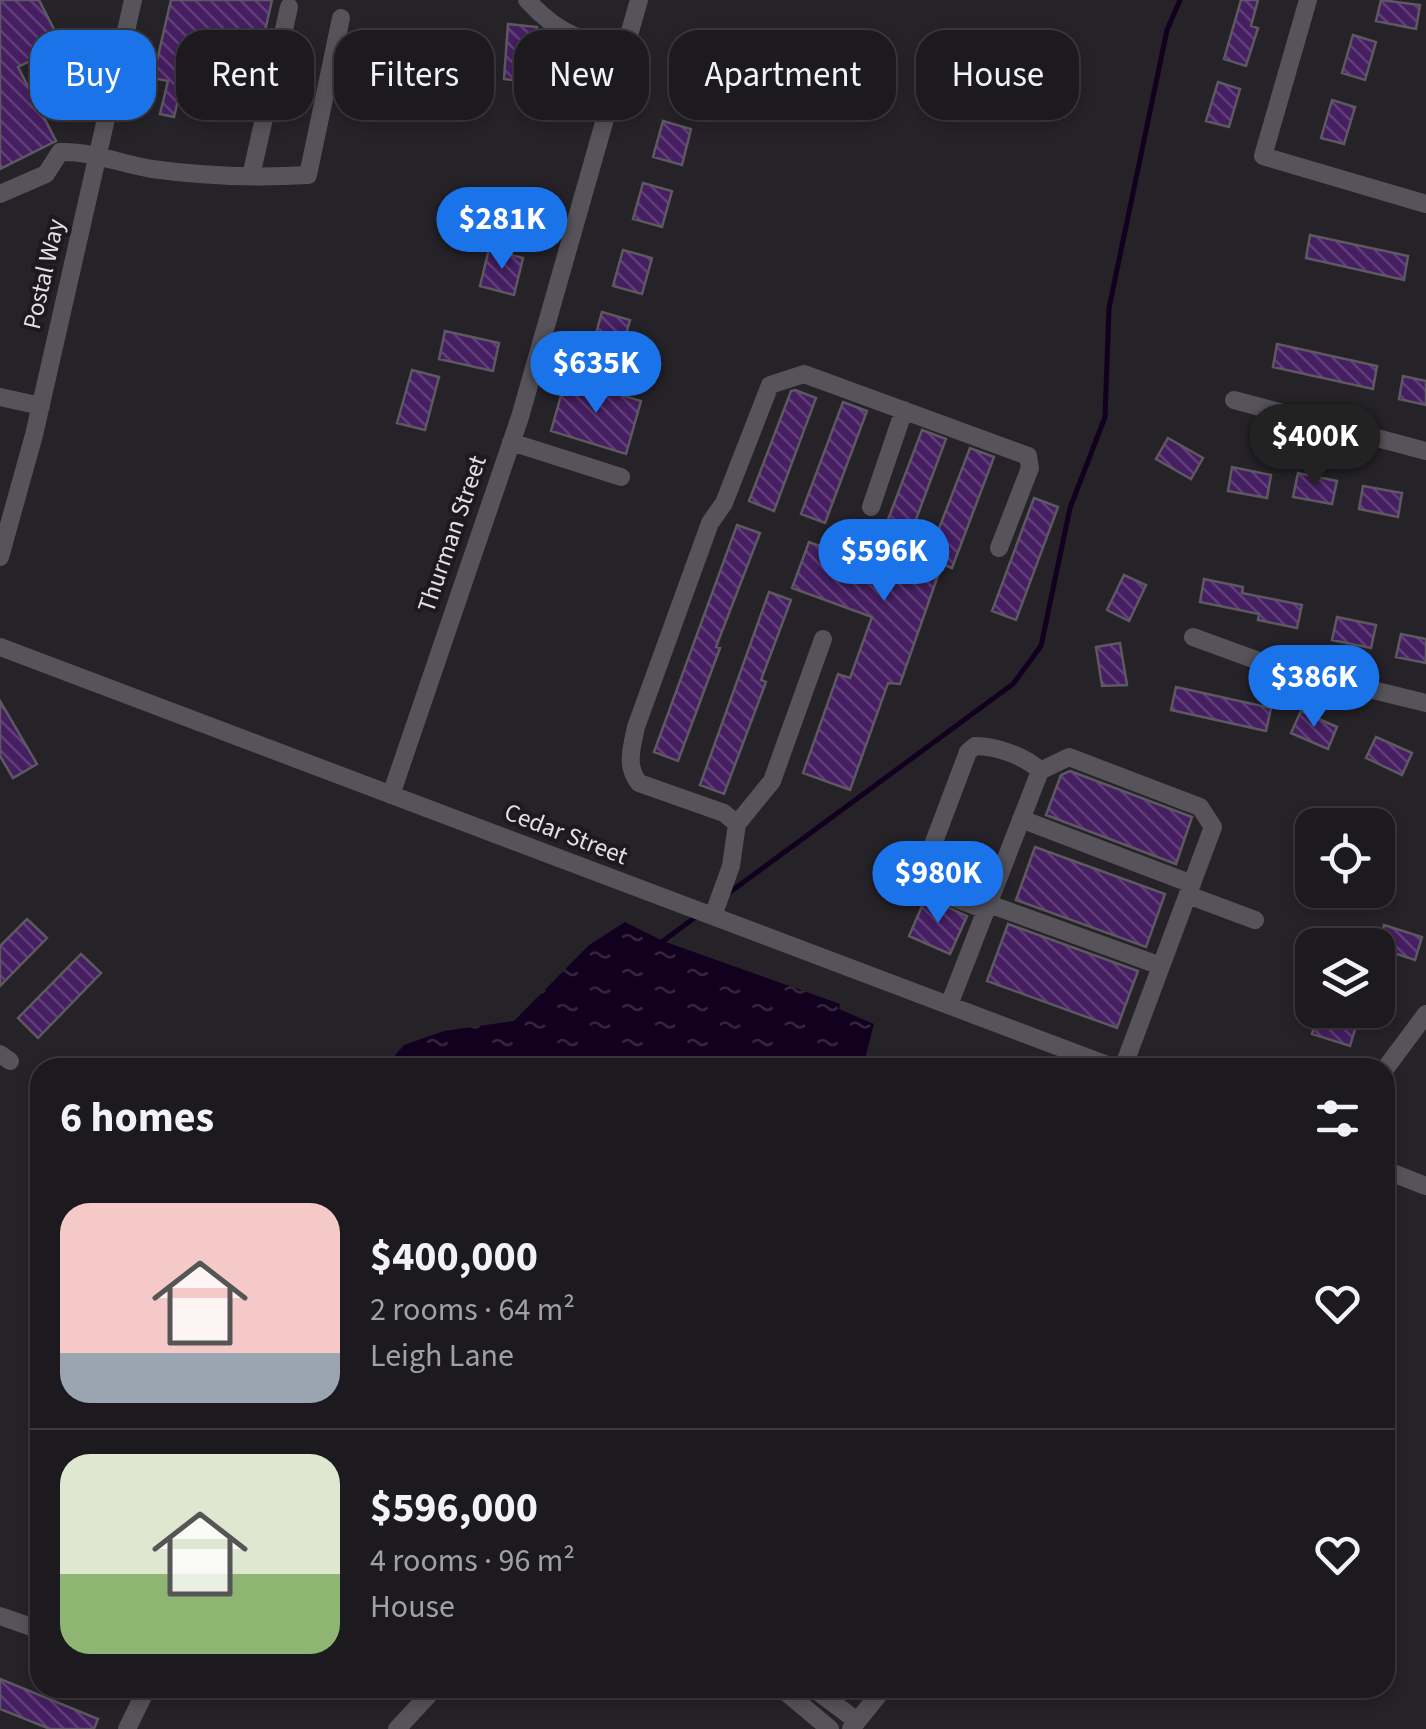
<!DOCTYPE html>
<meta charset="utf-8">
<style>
:root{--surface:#1c1a1e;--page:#29272b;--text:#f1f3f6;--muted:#a0a1a4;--line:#3a383c;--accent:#1a73e8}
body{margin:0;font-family:"Source Sans 3",sans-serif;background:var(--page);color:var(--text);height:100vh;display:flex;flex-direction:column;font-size:38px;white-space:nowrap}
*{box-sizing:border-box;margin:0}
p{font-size:32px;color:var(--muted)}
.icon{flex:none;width:55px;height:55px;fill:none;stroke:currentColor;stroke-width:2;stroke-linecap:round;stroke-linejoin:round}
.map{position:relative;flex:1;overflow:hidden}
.sheet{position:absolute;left:30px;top:1058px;width:1365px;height:640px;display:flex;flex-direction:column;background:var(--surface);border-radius:30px;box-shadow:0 5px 15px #0003,0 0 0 2px var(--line)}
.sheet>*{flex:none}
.hud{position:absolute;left:30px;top:30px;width:1368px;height:90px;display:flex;gap:20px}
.controls{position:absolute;left:1295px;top:808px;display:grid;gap:20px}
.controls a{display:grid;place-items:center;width:100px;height:100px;border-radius:20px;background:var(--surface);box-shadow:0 5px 15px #0003,0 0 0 2px var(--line);font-size:50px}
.price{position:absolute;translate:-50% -85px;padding:0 22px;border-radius:35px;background:var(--accent);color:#fff;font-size:32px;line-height:65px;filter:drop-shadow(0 2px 5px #0008)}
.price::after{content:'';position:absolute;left:50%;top:60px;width:30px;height:22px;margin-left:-15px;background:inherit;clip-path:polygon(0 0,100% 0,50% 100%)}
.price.on{background:#222;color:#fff}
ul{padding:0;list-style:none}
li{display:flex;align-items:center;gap:30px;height:250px;padding:0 30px}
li+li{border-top:2px solid var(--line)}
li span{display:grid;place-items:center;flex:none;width:280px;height:200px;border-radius:30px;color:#555}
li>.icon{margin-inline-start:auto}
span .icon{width:120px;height:120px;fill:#fffc;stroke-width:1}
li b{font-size:42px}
h2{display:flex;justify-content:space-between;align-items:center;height:120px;padding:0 30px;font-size:42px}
.tag{padding:0 35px;border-radius:30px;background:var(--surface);box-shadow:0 5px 15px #0003,0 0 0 2px var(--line);font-size:35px;line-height:90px}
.tag.on{background:var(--accent);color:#fff}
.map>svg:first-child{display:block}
.water{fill:url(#water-ripples)}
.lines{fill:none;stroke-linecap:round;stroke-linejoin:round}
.stream{stroke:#12001f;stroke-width:5}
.building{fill:url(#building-back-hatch);stroke:#5d5960;stroke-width:2.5}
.minor{stroke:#57535a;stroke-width:18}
.labels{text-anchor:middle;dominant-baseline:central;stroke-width:8;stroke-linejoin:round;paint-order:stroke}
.street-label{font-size:25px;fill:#e3e0e5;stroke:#1c191f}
</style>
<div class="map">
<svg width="1426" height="1729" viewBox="0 0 1426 1729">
<defs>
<pattern id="water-ripples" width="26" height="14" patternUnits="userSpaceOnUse" patternTransform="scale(2.5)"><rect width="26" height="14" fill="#12001f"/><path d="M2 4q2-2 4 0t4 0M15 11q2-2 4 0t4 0" fill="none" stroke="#34253f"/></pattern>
<pattern id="building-back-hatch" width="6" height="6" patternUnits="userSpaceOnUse" patternTransform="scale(2.5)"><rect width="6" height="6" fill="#461e62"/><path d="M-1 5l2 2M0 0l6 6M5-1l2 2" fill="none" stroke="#613e78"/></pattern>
</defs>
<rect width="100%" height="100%" fill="#252228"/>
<path class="water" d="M625 922 663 941 840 1004 839 1009 874 1024 864 1062 857 1068 385 1067 404 1045 444 1031 514 1021 589 945Z"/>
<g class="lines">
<path class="stream" d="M726 895 1013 684 1041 646 1070 508 1105 417 1109 308 1167 30 1180 0
M663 941 697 916"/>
</g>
<path class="building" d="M0 0H39L62 45 18 67 56 141 0 169Z
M171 0H272L246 115 178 100 174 117 160 114 168 81 153 78Z
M1241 0H1258L1251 26 1258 28 1246 66 1224 59Z
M1381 0 1420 5 1416 29 1376 21Z
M508 24 537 27 533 82 504 79Z
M1353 35 1376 42 1365 80 1342 73Z
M1218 82 1240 89 1229 127 1206 121Z
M1332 100 1355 107 1344 144 1321 138Z
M663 121 691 129 682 165 653 157Z
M643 183 672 191 662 227 633 219Z
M1310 235 1408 256 1404 280 1306 258Z
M489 249 523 258 514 295 480 286Z
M623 250 652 258 642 294 613 286Z
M602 312 630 320 620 356 592 348Z
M445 331 499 343 493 371 439 359Z
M1277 344 1377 366 1373 389 1273 367Z
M412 370 439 377 425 430 397 423Z
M1403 376 1426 381V405L1399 399Z
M566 378 641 401 626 454 551 431Z
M795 390 816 398 774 511 749 501 791 391Z
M843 402 867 411 825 523 801 514Z
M922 430 946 439 902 557 925 565 970 448 994 457 952 568 942 564 900 684 888 683 850 790 803 773 838 674 850 678 872 617 792 588 809 542 848 556 851 545 875 554Z
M1168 438 1203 458 1191 479 1156 459Z
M1232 467 1271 475 1267 498 1228 491Z
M1298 473 1337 481 1332 504 1293 497Z
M1363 486 1402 493 1398 517 1359 509Z
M1034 498 1058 507 1016 620 992 611Z
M737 525 760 533 716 647 720 648 678 761 654 752Z
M1124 575 1146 585 1129 621 1107 610Z
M1204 579 1243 587 1242 593 1302 605 1297 628 1258 620 1259 614 1200 602Z
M769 592 791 600 761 680 766 682 724 794 700 785Z
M1337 617 1376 625 1371 648 1332 640Z
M1401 634 1426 639V663L1396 657Z
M1120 643 1127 685 1102 686 1096 647Z
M1176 687 1271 708 1266 731 1171 710Z
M0 701 37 764 13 778 0 756Z
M1301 711 1337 727 1328 749 1291 733Z
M1376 737 1412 753 1402 775 1366 758Z
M1070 771 1192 817 1176 864 1046 815 1061 775Z
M1035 847 1165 894 1146 947 1016 900Z
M926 897 967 916 950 954 909 936Z
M27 919 47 938 0 986V946Z
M1008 924 1138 971 1117 1028 987 981Z
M1384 925 1422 937 1415 960 1378 948Z
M81 954 101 973 38 1038 18 1018Z
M1319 1011 1357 1023 1350 1046 1312 1034Z
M0 1679 98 1719 94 1729H50L0 1709Z"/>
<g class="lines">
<path class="minor" d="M527 0C558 34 581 42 626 47
M1308 0 1263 156 1426 204
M251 176 289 7
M0 194 46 174 60 152C92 151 121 164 152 169 203 176 257 178 308 175L341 18
M0 397 41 406
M1234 400 1426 451
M511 442 621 477
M871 507 904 410
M0 557 34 435 133 0
M1193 637 1267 664 1426 703
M0 647 1115 1068
M391 795 520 417 639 0
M1021 819 1192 884
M737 824 772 781 823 639
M1188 895 1255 920
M989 904 1161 966
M986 910 941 893 926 882 923 871 968 752 975 746C995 746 1026 756 1040 771
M713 916 731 866 737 824 724 813 639 783C625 766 632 747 636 727L710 523 724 503 770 385 804 374 1028 456 1030 468 999 548
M949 1005 1040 771 1069 757 1200 807 1213 827 1123 1068
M0 1054 10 1061
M1385 1069 1426 1014
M1385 1170 1426 1186
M0 1616 40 1630
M781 1688 830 1729
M813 1688 857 1721
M127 1729 147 1688
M397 1729 435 1688
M851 1729 884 1688"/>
</g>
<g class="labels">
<g class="street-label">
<text transform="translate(44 274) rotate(-77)">Postal Way</text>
<text transform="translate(452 534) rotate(-71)">Thurman Street</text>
<text transform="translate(566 834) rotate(21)">Cedar Street</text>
</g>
</g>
</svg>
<div class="controls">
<a><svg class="icon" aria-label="locate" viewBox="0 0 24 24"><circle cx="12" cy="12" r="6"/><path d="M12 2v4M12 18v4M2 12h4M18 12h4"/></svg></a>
<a><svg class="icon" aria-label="layers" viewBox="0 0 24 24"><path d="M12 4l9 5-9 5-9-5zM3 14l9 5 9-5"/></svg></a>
</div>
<b class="price" style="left:502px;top:272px">$281K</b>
<b class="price" style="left:596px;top:416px">$635K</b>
<b class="price on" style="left:1315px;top:489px">$400K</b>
<b class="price" style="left:884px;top:604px">$596K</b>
<b class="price" style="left:1314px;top:730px">$386K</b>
<b class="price" style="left:938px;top:926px">$980K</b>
<div class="hud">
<a class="tag on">Buy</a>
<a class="tag">Rent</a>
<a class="tag">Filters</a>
<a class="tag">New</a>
<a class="tag">Apartment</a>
<a class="tag">House</a>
</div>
<section class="sheet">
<h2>6 homes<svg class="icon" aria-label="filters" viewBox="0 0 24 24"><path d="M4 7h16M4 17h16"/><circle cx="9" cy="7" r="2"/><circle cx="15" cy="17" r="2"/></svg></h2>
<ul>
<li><span style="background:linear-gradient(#f6c9c9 75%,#9aa5b1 0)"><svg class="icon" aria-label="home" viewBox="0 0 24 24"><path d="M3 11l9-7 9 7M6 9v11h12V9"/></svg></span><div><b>$400,000</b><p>2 rooms · 64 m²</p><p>Leigh Lane</p></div><svg class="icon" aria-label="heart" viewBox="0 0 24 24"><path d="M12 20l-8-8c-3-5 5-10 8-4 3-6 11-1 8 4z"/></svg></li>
<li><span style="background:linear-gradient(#dfe7d0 60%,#8fb573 0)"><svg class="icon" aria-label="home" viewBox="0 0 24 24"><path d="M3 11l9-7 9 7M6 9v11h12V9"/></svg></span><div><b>$596,000</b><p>4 rooms · 96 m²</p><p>House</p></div><svg class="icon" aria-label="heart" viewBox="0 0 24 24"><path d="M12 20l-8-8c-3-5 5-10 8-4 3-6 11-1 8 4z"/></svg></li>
</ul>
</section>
</div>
